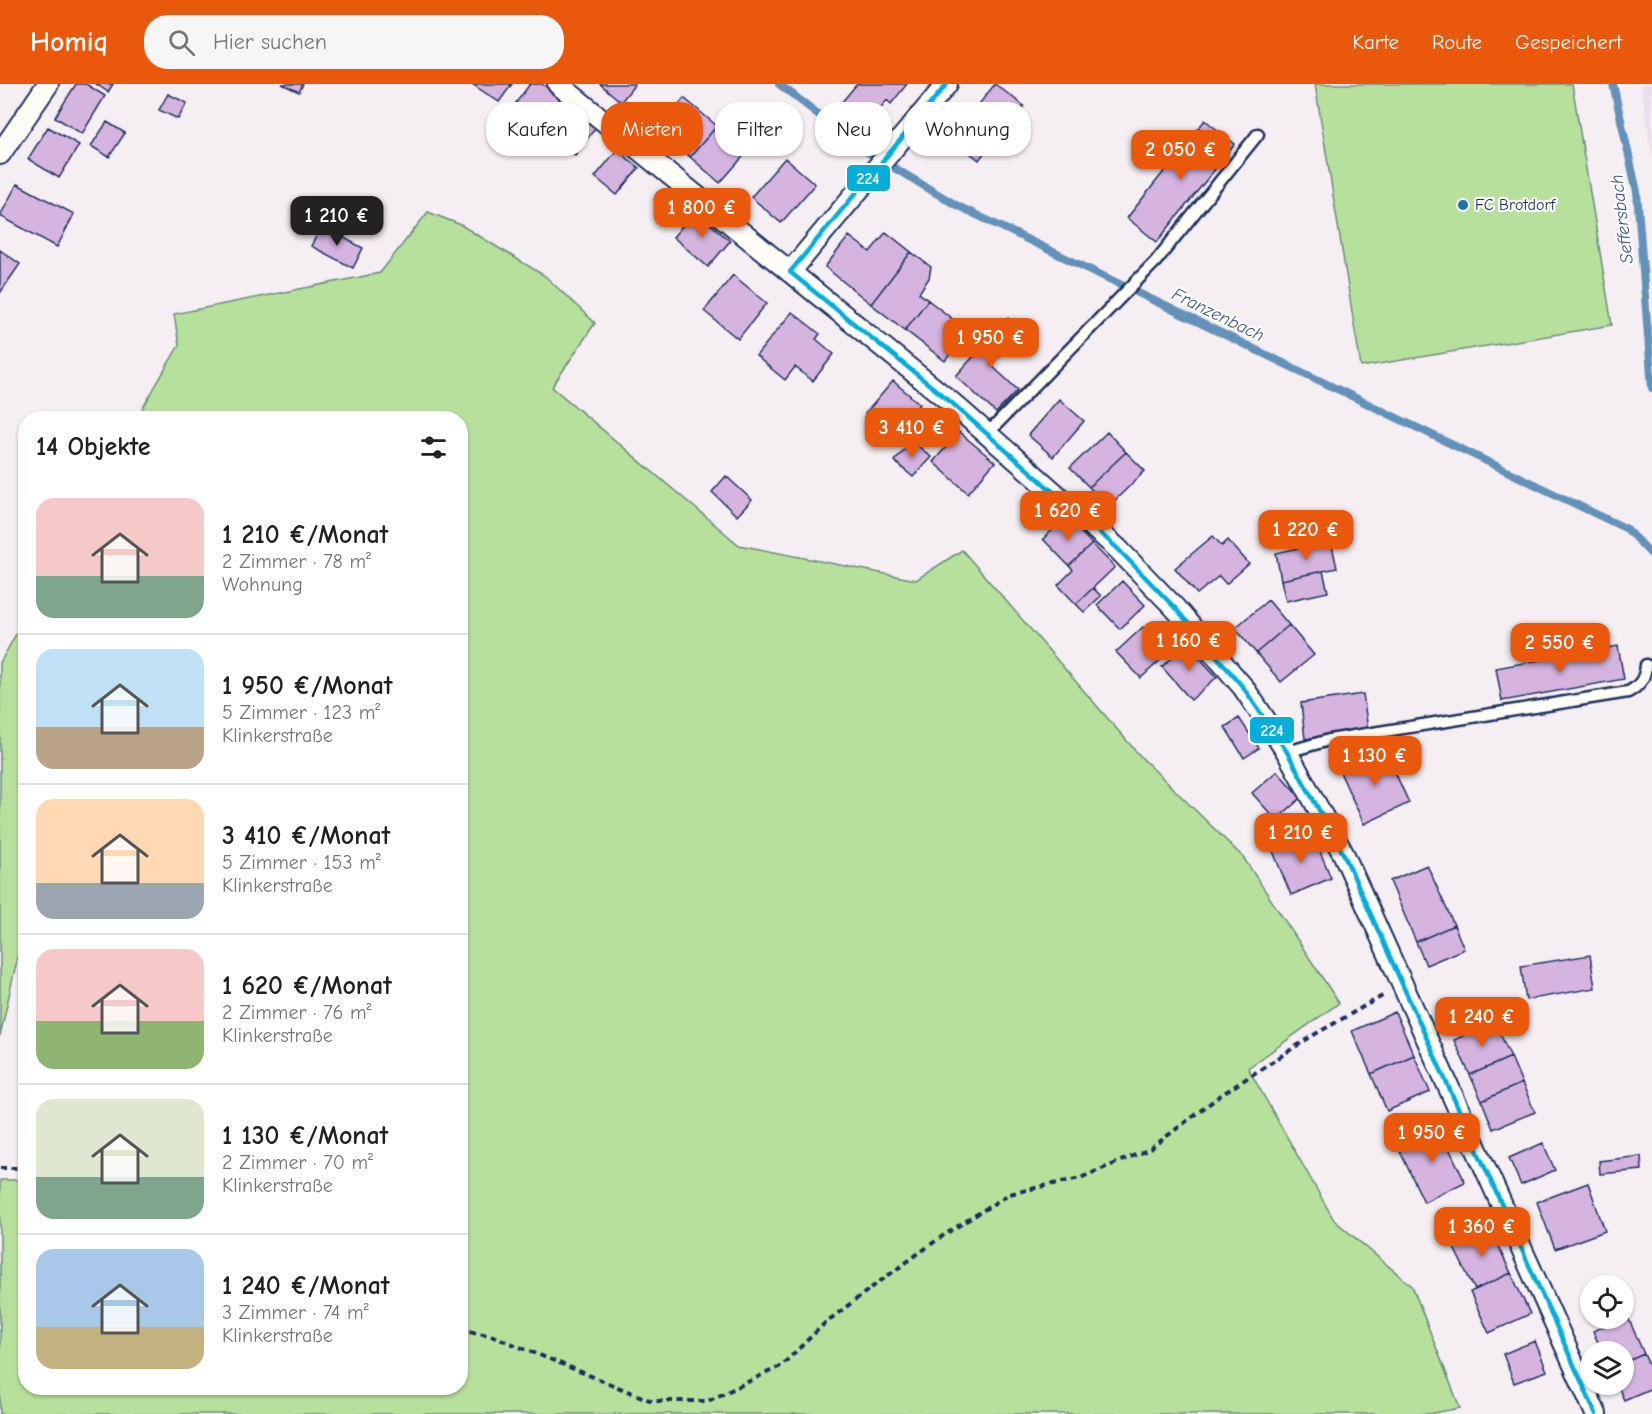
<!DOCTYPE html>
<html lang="de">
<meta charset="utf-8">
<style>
:root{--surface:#fff;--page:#f6f6f6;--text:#202124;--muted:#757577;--line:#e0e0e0;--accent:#ea580c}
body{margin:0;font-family:"Comic Neue",sans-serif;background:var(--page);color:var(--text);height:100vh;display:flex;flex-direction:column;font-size:22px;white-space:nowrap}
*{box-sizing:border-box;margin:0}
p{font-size:20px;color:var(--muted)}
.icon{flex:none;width:33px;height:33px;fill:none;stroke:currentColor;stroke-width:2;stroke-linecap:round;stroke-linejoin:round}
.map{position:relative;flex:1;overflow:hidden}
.panel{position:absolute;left:18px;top:327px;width:450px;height:984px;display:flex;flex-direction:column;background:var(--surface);border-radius:24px;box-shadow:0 2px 4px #0004}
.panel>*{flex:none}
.guide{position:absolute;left:486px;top:18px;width:570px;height:54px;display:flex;gap:12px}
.controls{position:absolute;left:1580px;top:1191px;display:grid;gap:12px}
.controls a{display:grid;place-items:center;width:54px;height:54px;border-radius:50%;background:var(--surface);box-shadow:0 2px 4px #0004;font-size:30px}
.price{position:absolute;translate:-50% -51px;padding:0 14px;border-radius:12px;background:var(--accent);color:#fff;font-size:20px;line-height:39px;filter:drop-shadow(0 2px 3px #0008)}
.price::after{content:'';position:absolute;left:50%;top:36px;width:18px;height:14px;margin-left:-9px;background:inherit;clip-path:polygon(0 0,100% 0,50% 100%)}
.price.on{background:#222;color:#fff}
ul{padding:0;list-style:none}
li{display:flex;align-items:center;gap:18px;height:150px;padding:0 18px}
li+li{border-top:2px solid var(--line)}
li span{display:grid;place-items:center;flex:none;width:168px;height:120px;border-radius:18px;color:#555}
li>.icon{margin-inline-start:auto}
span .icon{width:72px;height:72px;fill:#fffc;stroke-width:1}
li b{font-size:26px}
h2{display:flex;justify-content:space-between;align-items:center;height:72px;padding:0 18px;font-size:26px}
.pill{padding:0 21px;border-radius:24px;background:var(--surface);box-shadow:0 2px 4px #0004;font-size:21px;line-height:54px}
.pill.on{background:var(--accent);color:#fff}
header{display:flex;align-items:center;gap:36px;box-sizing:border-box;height:84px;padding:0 30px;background:var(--accent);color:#fff}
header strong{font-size:28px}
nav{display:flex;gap:33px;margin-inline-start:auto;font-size:21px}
.search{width:420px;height:54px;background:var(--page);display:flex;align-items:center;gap:15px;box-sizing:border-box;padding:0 21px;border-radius:24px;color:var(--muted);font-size:22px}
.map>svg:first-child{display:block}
.built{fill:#ecdded}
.green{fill:#b8e09d;stroke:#6a887e;stroke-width:1.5}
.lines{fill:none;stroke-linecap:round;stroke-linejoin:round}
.stream{stroke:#6491b9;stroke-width:8}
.building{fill:#d6b4e0;stroke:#1b2f5e;stroke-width:1.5}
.service-casing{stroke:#1b2f5e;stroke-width:15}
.minor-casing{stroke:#1b2f5e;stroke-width:24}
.path{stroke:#1b2f5e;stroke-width:4;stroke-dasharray:6 4.5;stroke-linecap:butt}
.service{stroke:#fdfcf7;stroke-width:10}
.minor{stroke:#fdfcf7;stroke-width:20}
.bus-1-casing{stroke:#fdfcf7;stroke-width:9}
.bus-1{stroke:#03addc;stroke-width:4.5}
.poi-dot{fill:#1f6fb2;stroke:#fdfcf7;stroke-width:2}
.labels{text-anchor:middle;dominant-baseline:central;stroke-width:4.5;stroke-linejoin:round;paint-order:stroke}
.poi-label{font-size:16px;fill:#1b2f5e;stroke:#fdfcf7;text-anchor:start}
.water-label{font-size:18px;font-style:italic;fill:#3a5884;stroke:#fdfcf7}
.line-badge{stroke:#fdfcf7;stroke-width:2}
.badge-label{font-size:16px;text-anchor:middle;font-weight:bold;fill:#fff}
</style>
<header>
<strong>Homiq</strong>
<div class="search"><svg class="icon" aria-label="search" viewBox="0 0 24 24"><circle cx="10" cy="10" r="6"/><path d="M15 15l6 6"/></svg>Hier suchen</div>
<nav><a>Karte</a><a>Route</a><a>Gespeichert</a></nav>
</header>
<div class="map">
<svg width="1652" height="1330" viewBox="0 0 1652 1330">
<rect width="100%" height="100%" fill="#f5eef2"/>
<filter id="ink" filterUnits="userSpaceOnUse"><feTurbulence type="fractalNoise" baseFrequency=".0167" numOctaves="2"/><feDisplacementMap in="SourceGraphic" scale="12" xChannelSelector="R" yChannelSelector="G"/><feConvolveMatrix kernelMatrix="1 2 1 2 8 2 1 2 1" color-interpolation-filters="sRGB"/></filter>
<g filter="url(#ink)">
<path class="built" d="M1641 0H1652V74Z"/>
<path class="green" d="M1315 0H1572L1612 241 1361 283Z
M428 128 461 141 545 192 595 239 552 303 739 461 916 496 962 466 1141 673 1243 773 1339 919 1248 984 1334 1136 1412 1202 1460 1324 1429 1330H0V1096H25L26 1304H460V869L465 782 460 779V334H137L179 261 174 230 380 189Z
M25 534V840L0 952V579Z"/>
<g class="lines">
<path class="stream" d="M779 0 866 67 956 121 1627 445 1652 471
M1613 0 1637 108 1652 304"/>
</g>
<path class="building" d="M76 0H86L105 12 82 50 55 33Z
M96 0H113L108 8Z
M282 0H303L299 8Z
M472 0H512L499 18Z
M530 0H542L564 16 541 46 512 24Z
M600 0H635L621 18Z
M857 0H907L891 20 887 16 867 40 841 19Z
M995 0 1024 22 993 61 964 39Z
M168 10 187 19 178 35 159 26Z
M684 14 717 42 690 73 658 45Z
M564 16 597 42 575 71 541 46Z
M1205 36 1235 60 1157 158 1127 134Z
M107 38 125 49 109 73 91 62Z
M964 39 991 60 979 76 952 55Z
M717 42 747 68 720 99 690 73Z
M48 43 79 61 59 94 28 75Z
M778 47 788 57 778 66 769 57Z
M617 66 639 84 617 111 595 93Z
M785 74 815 100 781 139 751 113Z
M17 100 74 130 57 163 0 132Z
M695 127 730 157 708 183 673 153Z
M322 142 363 164 353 184 311 162Z
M886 148 911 168 871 220 825 183 849 152 870 168Z
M0 166 20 180 0 209Z
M911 168 931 183 929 194 919 209 928 216 905 246 871 220Z
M733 191 767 219 738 255 704 227Z
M928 216 968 247 945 277 905 246Z
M792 228 820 250 816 255 834 270 813 297 795 283 785 296 756 272Z
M1008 234 1022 247 991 281 1018 306 996 329 956 292Z
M893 297 920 320 917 324 926 333 906 357 896 349 893 353 865 330Z
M1059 315 1084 337 1053 373 1028 351Z
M959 348 995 378 968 409 933 378Z
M1107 348 1126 368 1089 403 1070 384Z
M912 357 931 373 913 393 894 377Z
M1126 368 1145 387 1108 423 1089 403Z
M726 392 752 416 737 432 712 408Z
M1066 433 1092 460 1069 482 1043 455Z
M1213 452 1222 462 1228 456 1249 480 1226 500 1219 492 1197 510 1175 484Z
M1331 457 1337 484 1281 496 1276 469Z
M1092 460 1115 483 1076 520 1058 501 1073 486 1069 482Z
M1323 487 1328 508 1286 517 1281 496Z
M1122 497 1145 521 1120 545 1097 521Z
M1093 504 1101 512 1084 528 1076 520Z
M1268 516 1289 541 1256 569 1235 544Z
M1289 541 1314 571 1281 598 1256 569Z
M1143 543 1168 569 1141 594 1116 568Z
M1187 560 1217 593 1191 616 1162 583Z
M1618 562 1624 595 1502 617 1496 584Z
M1363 610 1368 646 1305 655 1301 619Z
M1239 634 1259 664 1244 674 1225 643Z
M1385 666 1409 719 1364 740 1340 688Z
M1277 687 1301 714 1276 736 1252 709Z
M1312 748 1331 794 1291 811 1272 765Z
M1427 781 1454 841 1416 858 1390 797Z
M1454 841 1464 865 1426 881 1416 858Z
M1590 871 1595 904 1526 916 1521 882Z
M1395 928 1414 971 1371 990 1352 947Z
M1494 937 1511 973 1470 991 1454 956Z
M1414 971 1430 1008 1387 1027 1371 990Z
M1511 973 1522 999 1482 1017 1470 991Z
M1522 999 1535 1028 1493 1045 1482 1017Z
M1439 1043 1465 1098 1424 1118 1398 1063Z
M1543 1059 1555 1086 1521 1101 1509 1074Z
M1641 1072 1642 1086 1600 1090 1599 1077Z
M1588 1099 1605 1147 1555 1165 1537 1118Z
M1488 1142 1511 1189 1475 1206 1452 1160Z
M1511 1189 1530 1230 1489 1249 1470 1208Z
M1627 1231 1644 1270 1623 1279V1268H1602L1593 1247Z
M1535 1257 1547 1287 1514 1299 1503 1270Z
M1644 1270 1652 1288V1304L1624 1316 1617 1300H1623V1279Z"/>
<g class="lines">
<g class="service-casing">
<path id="service" d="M987 350 1156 177 1258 50
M1287 668 1329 656 1628 608C1640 602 1645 594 1646 581"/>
</g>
<g class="minor-casing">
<path id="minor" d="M558 0 952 319 1117 464 1175 524 1243 603 1287 668 1344 771 1596 1330
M0 70 48 0
M790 188 947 0"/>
</g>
<path class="path" d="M0 1084H26
M460 1245 493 1252 652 1317H708L781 1282 825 1239 879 1198 944 1151 1009 1110 1080 1094 1150 1065 1221 1011 1312 952 1384 911"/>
<use href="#service" class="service"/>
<use href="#minor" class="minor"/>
<g class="bus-1-casing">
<path id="bus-1" d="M790 188 952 319 1117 464 1175 524 1243 603 1287 668 1344 771 1596 1330
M790 188 947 0"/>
</g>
<use href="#bus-1" class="bus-1"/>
</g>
</g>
<circle class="poi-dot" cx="1463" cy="121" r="6"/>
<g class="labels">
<g class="poi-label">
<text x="1475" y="121">FC Brotdorf</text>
</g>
<g class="water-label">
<text transform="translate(1622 135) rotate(-97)">Seffersbach</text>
<text transform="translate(1218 231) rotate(26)">Franzenbach</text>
</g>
</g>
<g class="line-badge">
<rect x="846" y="80" width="45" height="28" rx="6" fill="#03addc"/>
<rect x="1249" y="632" width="46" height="28" rx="6" fill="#03addc"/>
</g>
<g class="badge-label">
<text x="868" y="100">224</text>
<text x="1272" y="652">224</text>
</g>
</svg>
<div class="controls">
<a><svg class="icon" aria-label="locate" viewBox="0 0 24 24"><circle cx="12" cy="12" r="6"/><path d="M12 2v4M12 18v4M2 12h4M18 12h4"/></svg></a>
<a><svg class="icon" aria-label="layers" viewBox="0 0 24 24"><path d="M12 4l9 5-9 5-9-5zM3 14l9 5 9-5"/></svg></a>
</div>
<b class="price" style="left:1181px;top:97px">2 050 €</b>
<b class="price" style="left:702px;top:155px">1 800 €</b>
<b class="price on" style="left:337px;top:163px">1 210 €</b>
<b class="price" style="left:991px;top:285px">1 950 €</b>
<b class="price" style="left:912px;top:375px">3 410 €</b>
<b class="price" style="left:1068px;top:458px">1 620 €</b>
<b class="price" style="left:1306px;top:477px">1 220 €</b>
<b class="price" style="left:1189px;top:588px">1 160 €</b>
<b class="price" style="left:1560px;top:590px">2 550 €</b>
<b class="price" style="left:1375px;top:703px">1 130 €</b>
<b class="price" style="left:1301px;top:780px">1 210 €</b>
<b class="price" style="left:1482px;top:964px">1 240 €</b>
<b class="price" style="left:1432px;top:1080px">1 950 €</b>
<b class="price" style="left:1482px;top:1174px">1 360 €</b>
<div class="guide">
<a class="pill">Kaufen</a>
<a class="pill on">Mieten</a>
<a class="pill">Filter</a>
<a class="pill">Neu</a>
<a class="pill">Wohnung</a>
</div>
<section class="panel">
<h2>14 Objekte<svg class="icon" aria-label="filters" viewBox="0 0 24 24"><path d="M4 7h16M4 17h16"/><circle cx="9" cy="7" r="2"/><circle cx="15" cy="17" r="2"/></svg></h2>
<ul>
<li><span style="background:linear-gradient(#f6c9c9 65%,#7fa58c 0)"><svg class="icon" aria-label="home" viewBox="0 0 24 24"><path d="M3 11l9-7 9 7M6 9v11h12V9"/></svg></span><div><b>1 210 €/Monat</b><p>2 Zimmer · 78 m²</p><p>Wohnung</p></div></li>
<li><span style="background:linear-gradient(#bfe0f5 65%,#b9a48a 0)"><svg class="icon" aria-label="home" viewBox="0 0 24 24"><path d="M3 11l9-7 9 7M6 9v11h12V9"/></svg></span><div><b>1 950 €/Monat</b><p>5 Zimmer · 123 m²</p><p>Klinkerstraße</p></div></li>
<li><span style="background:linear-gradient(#ffd9b3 70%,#9aa5b1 0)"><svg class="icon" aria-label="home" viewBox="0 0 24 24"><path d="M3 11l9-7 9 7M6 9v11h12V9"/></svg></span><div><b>3 410 €/Monat</b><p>5 Zimmer · 153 m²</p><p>Klinkerstraße</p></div></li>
<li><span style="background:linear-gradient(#f6c9c9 60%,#8fb573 0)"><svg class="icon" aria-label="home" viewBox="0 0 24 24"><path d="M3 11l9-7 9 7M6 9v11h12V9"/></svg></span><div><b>1 620 €/Monat</b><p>2 Zimmer · 76 m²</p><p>Klinkerstraße</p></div></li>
<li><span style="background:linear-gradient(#dfe7d0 65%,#7fa58c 0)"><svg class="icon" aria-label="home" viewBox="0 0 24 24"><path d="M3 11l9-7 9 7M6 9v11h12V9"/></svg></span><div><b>1 130 €/Monat</b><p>2 Zimmer · 70 m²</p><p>Klinkerstraße</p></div></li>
<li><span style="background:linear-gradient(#a9c7e8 65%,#c2b280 0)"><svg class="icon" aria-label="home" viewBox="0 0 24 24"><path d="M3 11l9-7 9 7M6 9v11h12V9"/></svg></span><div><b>1 240 €/Monat</b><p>3 Zimmer · 74 m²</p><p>Klinkerstraße</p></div></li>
</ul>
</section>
</div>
